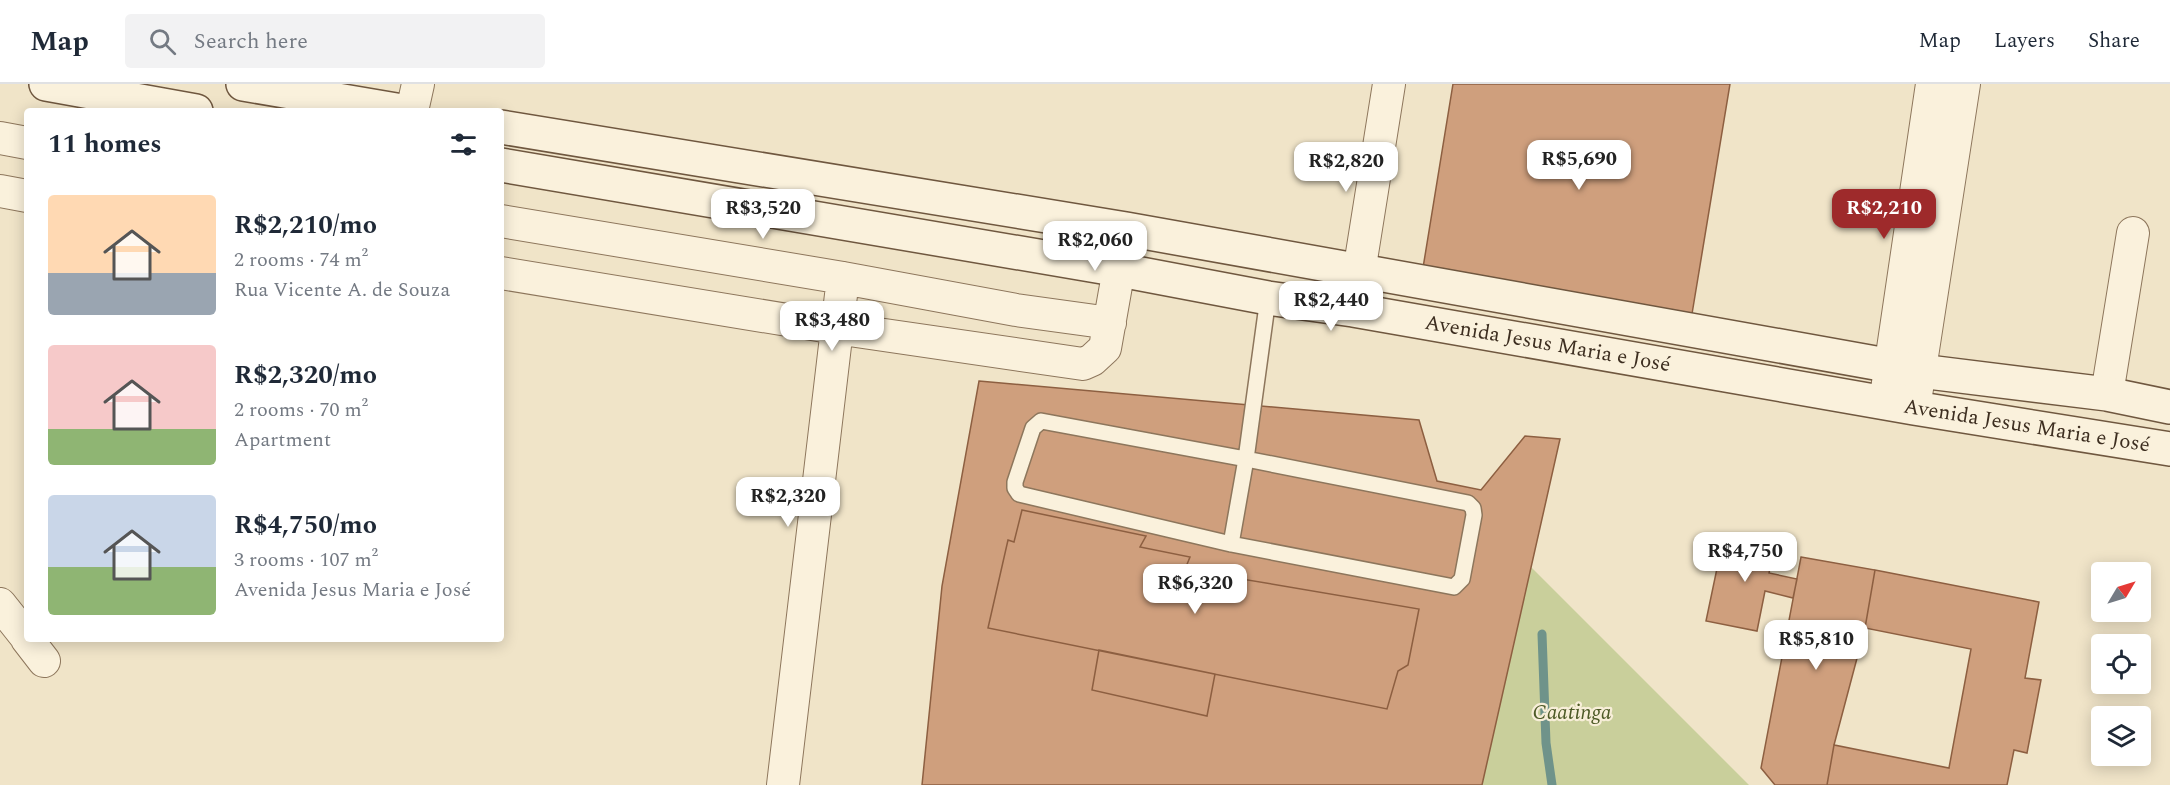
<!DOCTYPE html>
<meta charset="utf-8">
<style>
:root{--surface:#fff;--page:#f2f2f3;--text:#1f2937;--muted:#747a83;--line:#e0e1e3;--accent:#9e2a2b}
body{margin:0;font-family:Spectral,serif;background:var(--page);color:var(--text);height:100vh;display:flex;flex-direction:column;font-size:22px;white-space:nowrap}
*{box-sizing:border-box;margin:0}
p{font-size:20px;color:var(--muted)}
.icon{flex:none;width:33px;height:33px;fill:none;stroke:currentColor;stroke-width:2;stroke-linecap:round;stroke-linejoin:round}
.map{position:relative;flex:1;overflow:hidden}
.side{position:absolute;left:24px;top:24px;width:480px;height:534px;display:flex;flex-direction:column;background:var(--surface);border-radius:6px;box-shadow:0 3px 15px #0003}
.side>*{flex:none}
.needle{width:39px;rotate:52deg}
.controls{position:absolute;left:2091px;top:478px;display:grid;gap:12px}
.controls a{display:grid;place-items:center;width:60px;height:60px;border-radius:6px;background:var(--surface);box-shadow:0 3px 15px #0003;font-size:30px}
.price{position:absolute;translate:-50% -51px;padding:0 14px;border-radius:12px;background:#fff;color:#222;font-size:20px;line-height:39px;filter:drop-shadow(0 2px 3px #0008)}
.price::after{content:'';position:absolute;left:50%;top:36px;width:18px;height:14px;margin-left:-9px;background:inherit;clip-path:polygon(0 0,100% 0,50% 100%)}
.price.active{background:var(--accent);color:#fff}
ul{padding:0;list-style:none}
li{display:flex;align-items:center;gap:18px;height:150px;padding:0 24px}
li span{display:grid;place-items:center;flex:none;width:168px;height:120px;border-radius:6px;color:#555}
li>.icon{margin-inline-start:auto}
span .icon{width:72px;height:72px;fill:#fffc;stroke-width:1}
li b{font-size:26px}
h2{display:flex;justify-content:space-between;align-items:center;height:72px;padding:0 24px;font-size:26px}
header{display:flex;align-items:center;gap:36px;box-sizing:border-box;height:84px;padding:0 30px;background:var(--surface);border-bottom:2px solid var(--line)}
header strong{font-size:28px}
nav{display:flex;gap:33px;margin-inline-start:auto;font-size:21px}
.search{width:420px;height:54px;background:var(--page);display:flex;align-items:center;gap:15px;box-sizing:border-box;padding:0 21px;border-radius:6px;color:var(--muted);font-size:22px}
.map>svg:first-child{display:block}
.green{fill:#c9cf9b}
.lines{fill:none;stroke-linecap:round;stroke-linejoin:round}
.stream{stroke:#6f938a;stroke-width:9}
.building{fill:#cf9f7d;stroke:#8d5f41;stroke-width:1.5}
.lane-casing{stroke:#8d765c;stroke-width:18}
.street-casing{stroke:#8d765c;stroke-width:34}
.secondary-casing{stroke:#6f573f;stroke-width:36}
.lane{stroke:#faf1dc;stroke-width:15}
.street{stroke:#faf1dc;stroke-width:32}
.secondary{stroke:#faf1dc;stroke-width:33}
.labels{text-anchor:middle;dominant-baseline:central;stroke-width:4.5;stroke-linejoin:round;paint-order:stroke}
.street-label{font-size:21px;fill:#3d2e20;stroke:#f7eed8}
.park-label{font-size:21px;font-style:italic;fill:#4d5a26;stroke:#f7eed8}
</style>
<header>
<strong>Map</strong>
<div class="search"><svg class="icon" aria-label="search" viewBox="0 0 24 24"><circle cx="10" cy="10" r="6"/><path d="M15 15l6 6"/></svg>Search here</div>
<nav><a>Map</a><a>Layers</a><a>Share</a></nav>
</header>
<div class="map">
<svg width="2170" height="701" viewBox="0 0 2170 701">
<rect width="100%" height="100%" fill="#f0e4c8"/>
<path class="green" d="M1531 483 1749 701H1482Z"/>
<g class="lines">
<path class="stream" d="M1542 550 1546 659 1552 701"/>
</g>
<path class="building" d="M1453 0H1730L1691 236 1422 190Z
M979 297 1419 336 1437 397 1481 406 1525 352 1560 355 1482 701H922L942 502Z
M1022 426 1146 452 1140 463 1190 473 1183 490 1240 500 1242 495 1419 525 1408 581 1398 587 1387 625 988 544 1008 456 1014 458Z
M1724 451 1775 462 1769 489 1797 495 1793 514 1765 507 1757 547 1706 537Z
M1801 473 1875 486 1865 544 1834 661 1827 701H1775L1761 684Z
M1875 486 2039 518 2025 594 2041 596 2027 669 2014 666 2007 701H1827L1834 661 1949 684 1971 565 1865 544Z
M1099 566 1215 590 1207 632 1092 606Z"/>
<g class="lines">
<g class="lane-casing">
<path id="lane" d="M1041 337 1246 375 1468 419 1473 424 1474 431 1462 495 1454 503 1231 460 1019 410 1015 404V398L1033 344Z
M1231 460 1246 375 1268 214"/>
</g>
<g class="street-casing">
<path id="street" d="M412 27 418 0
M0 54 27 59
M0 107 27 112
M501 137 843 194 1016 226 1110 239
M501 189 836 244 1083 280 1092 276 1105 264 1126 145
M1353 226 1389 0
M2107 310 2133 149
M1885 319 1932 0
M1914 324 1964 0
M0 520 27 554
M27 555 44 577
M783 701 843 194"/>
</g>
<g class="secondary-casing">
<g id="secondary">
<path d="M46 0 196 27"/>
<path d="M243 0 402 27"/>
<path d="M501 43 1126 145 1920 287 2107 310 2170 323"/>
<path id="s1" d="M501 81 1120 186 1268 214 1353 226 1914 324 2170 365"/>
</g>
</g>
<use href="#lane" class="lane"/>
<use href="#street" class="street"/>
<use href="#secondary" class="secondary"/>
</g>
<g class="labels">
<g class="street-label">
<text stroke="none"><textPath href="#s1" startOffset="1062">Avenida Jesus Maria e José</textPath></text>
<text stroke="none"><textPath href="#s1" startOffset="1548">Avenida Jesus Maria e José</textPath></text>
</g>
<g class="park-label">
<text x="1572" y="629">Caatinga</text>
</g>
</g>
</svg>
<div class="controls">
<a><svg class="needle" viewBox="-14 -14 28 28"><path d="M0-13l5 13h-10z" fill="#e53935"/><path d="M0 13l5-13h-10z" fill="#747a83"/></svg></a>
<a><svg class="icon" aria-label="locate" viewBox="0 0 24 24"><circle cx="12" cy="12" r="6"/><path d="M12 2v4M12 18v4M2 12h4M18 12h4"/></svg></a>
<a><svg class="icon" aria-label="layers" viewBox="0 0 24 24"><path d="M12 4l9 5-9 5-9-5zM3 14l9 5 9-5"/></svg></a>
</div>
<b class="price" style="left:1579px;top:107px">R$5,690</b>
<b class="price" style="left:1346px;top:109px">R$2,820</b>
<b class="price" style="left:763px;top:156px">R$3,520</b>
<b class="price active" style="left:1884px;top:156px">R$2,210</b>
<b class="price" style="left:1095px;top:188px">R$2,060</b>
<b class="price" style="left:1331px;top:248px">R$2,440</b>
<b class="price" style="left:832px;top:268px">R$3,480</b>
<b class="price" style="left:788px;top:444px">R$2,320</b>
<b class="price" style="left:1745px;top:499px">R$4,750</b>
<b class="price" style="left:1195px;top:531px">R$6,320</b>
<b class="price" style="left:1816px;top:587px">R$5,810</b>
<section class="side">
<h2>11 homes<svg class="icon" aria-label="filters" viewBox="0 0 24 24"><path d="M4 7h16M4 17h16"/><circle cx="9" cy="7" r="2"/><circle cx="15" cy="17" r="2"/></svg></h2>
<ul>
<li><span style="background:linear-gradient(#ffd9b3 65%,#9aa5b1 0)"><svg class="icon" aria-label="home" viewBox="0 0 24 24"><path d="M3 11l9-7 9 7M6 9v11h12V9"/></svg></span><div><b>R$2,210/mo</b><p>2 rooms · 74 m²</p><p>Rua Vicente A. de Souza</p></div></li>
<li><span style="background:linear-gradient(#f6c9c9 70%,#8fb573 0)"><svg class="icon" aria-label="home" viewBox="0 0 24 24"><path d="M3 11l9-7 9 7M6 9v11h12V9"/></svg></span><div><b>R$2,320/mo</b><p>2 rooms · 70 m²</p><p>Apartment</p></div></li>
<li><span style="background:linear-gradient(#c9d6e8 60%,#8fb573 0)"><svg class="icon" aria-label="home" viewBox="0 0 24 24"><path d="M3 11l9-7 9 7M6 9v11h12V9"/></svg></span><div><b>R$4,750/mo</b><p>3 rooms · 107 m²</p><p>Avenida Jesus Maria e José</p></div></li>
</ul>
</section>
</div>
